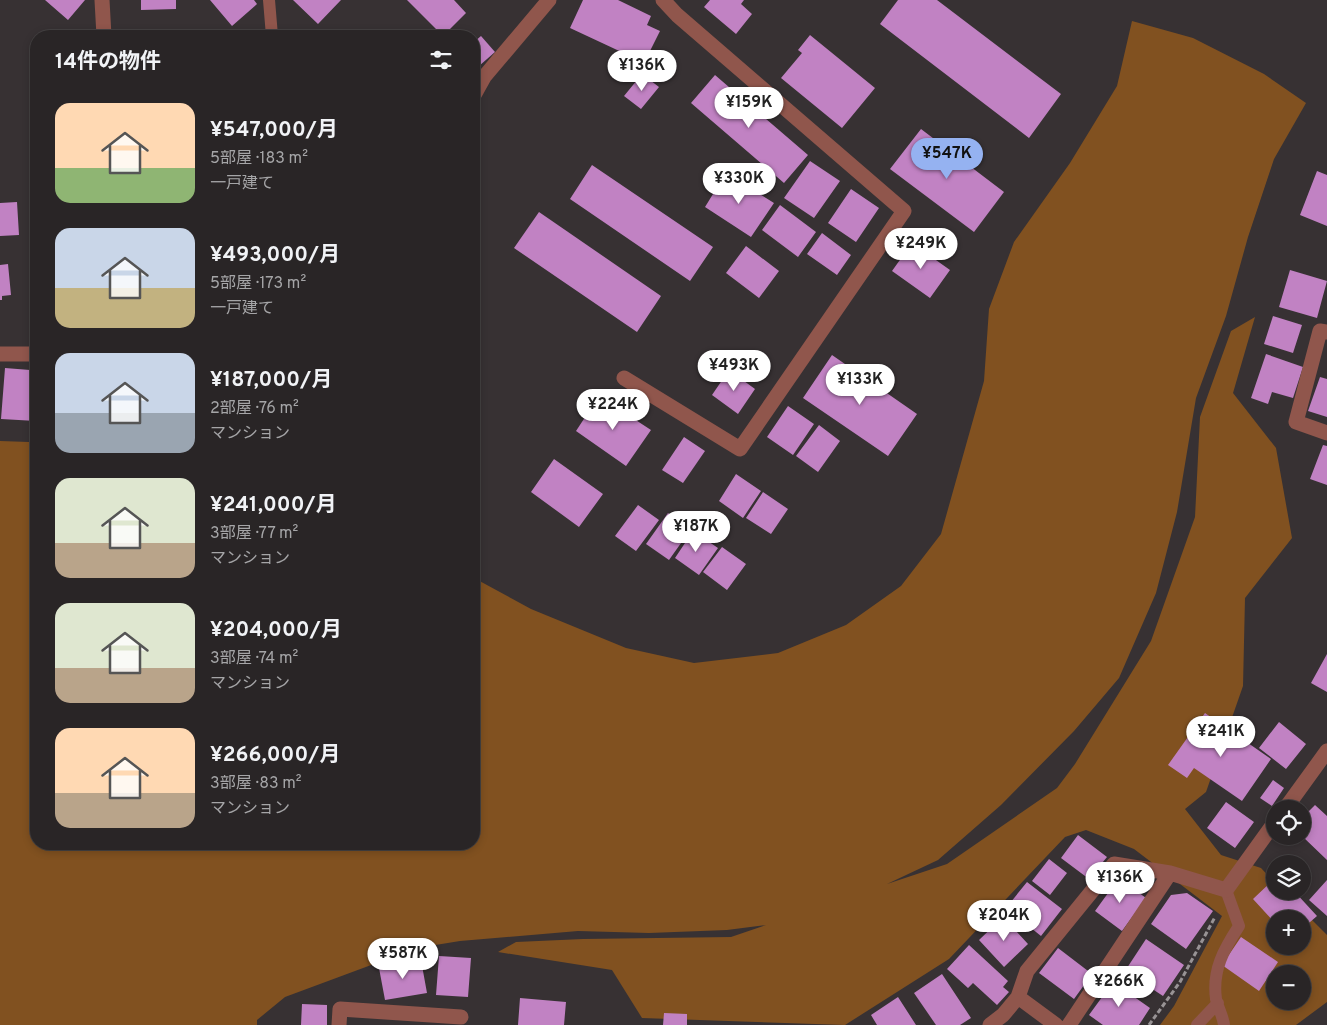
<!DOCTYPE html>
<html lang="ja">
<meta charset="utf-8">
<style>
:root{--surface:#292526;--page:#353132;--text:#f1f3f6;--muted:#a5a5a7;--line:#454243;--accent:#95b2f1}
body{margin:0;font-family:Overpass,"Noto Sans JP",sans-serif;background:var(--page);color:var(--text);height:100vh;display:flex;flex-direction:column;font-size:19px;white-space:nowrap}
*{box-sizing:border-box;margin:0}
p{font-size:16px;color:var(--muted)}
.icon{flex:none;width:28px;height:28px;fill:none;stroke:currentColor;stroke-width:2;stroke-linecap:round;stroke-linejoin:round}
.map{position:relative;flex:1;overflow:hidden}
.drawer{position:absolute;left:30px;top:30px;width:450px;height:820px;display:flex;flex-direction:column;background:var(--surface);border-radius:20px;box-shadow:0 2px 8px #0003,0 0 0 1px var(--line)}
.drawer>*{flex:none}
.buttons{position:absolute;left:1266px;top:800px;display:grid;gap:10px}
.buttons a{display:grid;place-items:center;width:45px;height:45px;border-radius:50%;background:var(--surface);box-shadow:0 2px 8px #0003,0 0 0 1px var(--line);font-size:25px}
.price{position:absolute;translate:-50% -42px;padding:0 11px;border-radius:18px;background:#fff;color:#222;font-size:16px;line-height:32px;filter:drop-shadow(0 1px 2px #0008)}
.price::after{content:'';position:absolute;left:50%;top:30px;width:15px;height:11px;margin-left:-8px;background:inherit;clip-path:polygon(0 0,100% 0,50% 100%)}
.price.active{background:var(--accent);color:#111}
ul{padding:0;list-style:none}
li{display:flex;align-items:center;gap:15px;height:125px;padding:0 25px}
li span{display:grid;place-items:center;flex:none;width:140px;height:100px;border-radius:15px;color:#555}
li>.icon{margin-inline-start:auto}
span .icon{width:60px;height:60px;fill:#fffc;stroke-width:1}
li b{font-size:21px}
h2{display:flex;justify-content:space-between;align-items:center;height:60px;padding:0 25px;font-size:21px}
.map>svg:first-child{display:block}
.green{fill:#815120;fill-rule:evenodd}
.building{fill:#c182c3}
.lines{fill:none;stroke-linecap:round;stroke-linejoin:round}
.path{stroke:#989395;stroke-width:3;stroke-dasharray:5 2.5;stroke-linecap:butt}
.lane{stroke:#90564c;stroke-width:12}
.street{stroke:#90564c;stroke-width:15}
</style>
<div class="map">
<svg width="1327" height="1025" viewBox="0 0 1327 1025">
<rect width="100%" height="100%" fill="#373133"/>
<path class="green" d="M1132 21 1193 38 1264 74 1306 103 1274 159 1248 237 1226 316 1196 398 1177 512 1156 593 1119 678 1074 731 1001 805 938 860 887 884 947 864 1057 788 1075 764 1151 641 1195 517 1200 417 1231 331 1255 317 1233 393 1276 448 1292 538 1245 598 1243 686 1206 792 1185 809 1221 855 1261 868 1275 883V891H1283L1327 935V1002L1296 1025H1160L1174 1006 1222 916 1134 849 1086 830 1065 837 949 959 845 1025 642 1018 612 970 498 952 516 942 583 939 731 937 766 925 727 930 649 933 578 931 460 941 417 948 285 997 257 1020V1025H0V441L29 442 36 439V844H474V578L531 609 626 648 694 663 778 653 846 625 901 586 941 534 984 381 989 309 1014 242 1070 163 1117 86ZM1275 919H1302V946H1275ZM1275 974H1302V1001H1275Z"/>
<path class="building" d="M45 0H85L68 20Z
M141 0H176V9L141 10Z
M210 0H254L257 4 232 26Z
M293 0H341L318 24Z
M407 0H454L466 13 443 36Z
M583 0H618L651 16 647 25 660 31 646 59 632 52 630 56 570 28Z
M710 0H744L741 4 752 14 736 34 704 7Z
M898 0H937L1061 94 1029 138 880 24Z
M176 31 177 36H143V33Z
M810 35 875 88 842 128 781 78 802 53 798 50Z
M481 36 495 52 479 66 474 60V42Z
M642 74 659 87 641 109 624 96Z
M715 75 808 155 784 183 691 103Z
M33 111H36V146H34Z
M921 129 1004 192 974 232 890 169Z
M810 161 840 181 814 218 784 198Z
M592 165 713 247 690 281 570 199Z
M1317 171 1327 175V226L1300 215Z
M726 173 774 203 751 237 705 207Z
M851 189 879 208 856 242 828 223Z
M17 202 19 235 0 236V203Z
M780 205 816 232 798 257 762 230Z
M539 212 661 296 637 332 514 248Z
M822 233 851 255 837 275 807 254Z
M912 243 950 270 930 298 892 271Z
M746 246 779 271 759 298 726 273Z
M8 264 11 295 2 296V300H0V265Z
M1290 270 1327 281 1317 318 1279 307Z
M1273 316 1302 325 1293 353 1264 344Z
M1266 354 1303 367 1293 398 1272 392 1268 404 1251 398Z
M832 355 917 414 888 456 803 398Z
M5 368 30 370 29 388 36 389V421L1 419Z
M729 370 755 389 738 414 712 395Z
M1320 377 1327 379V417L1308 411Z
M599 396 651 430 626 466 576 431Z
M788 406 814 424 793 455 767 437Z
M819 425 840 441 818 472 796 456Z
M684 437 705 451 683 483 662 470Z
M1323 445 1327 446V485L1310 479Z
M554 459 603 494 579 527 531 492Z
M736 474 761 491 743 518 719 501Z
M763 492 788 509 771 534 746 518Z
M638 505 659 520 636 551 615 536Z
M668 513 691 529 669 560 646 544Z
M693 531 718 548 699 575 675 558Z
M722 547 746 564 727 590 703 572Z
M1327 654V692L1311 683Z
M1205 713 1271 759 1242 801 1194 768 1187 778 1168 765Z
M1279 722 1306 744 1286 769 1259 748Z
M1273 780 1284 788 1272 806 1260 798Z
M1226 802 1254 822 1235 848 1207 828Z
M1315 805 1327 816V860L1302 836V818Z
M1078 835 1107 857 1089 879 1061 858Z
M1049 859 1067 873 1050 895 1032 881Z
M1119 878 1146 898 1122 931 1095 911Z
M1327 880V916L1309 900Z
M1272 881 1275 885V891H1281L1283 894 1286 891H1294L1317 916 1302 929V919H1275V923L1253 899Z
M1027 882 1062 909 1041 936 1006 908Z
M1187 893 1213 911 1186 949 1151 924 1171 895Z
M1003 917 1028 944 1004 967 979 940Z
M1241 937 1278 962 1259 991 1222 965Z
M1146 939 1184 965 1163 996 1125 971Z
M969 945 1008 981 1003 987 1009 992 997 1005 973 983 968 988 947 969Z
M1058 948 1092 974 1074 999 1039 973Z
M439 956 471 958 468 997 436 995Z
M421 960 427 993 385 1000 379 968Z
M942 974 971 1018 960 1025H936L914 993Z
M1113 982 1150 1008 1139 1025H1103L1089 1015Z
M898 997 916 1025H877L871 1015Z
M520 998 566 1002 564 1025H518Z
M302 1004 327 1005V1025H301Z
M664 1013 687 1014V1025H663Z"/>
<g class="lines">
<path class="path" d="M1149 1025 1180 982 1215 917"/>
<path class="lane" d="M269 0 272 36
M1197 1025 1218 1003
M1224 1025C1223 1016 1218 1008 1216 999 1212 970 1224 949 1239 926L1226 890"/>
<path class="street" d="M102 0 104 36
M474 95 484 77 549 0
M1327 332 1320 331 1296 422 1327 433
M0 354H36
M624 378 740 449 904 211 677 15 663 0
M1285 809 1327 751
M1018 997 1056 1025
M339 1025 340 1009 461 1017
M990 1025 1003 1015 1018 997 1027 971 1114 864 1170 873 1226 890 1275 822
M1069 1025 1170 873"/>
</g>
</svg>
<div class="buttons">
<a><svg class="icon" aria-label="locate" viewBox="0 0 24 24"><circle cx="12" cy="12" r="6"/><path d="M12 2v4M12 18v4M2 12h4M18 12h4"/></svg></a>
<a><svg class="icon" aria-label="layers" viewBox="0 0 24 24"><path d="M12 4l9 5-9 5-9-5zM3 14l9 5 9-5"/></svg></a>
<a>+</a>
<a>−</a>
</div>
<b class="price" style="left:642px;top:92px">¥136K</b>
<b class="price" style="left:749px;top:129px">¥159K</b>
<b class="price active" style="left:947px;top:180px">¥547K</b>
<b class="price" style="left:739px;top:205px">¥330K</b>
<b class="price" style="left:921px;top:270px">¥249K</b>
<b class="price" style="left:734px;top:392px">¥493K</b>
<b class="price" style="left:860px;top:406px">¥133K</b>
<b class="price" style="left:613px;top:431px">¥224K</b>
<b class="price" style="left:696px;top:553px">¥187K</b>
<b class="price" style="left:1221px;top:758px">¥241K</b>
<b class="price" style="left:1120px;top:904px">¥136K</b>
<b class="price" style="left:1004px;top:942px">¥204K</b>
<b class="price" style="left:403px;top:980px">¥587K</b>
<b class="price" style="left:1119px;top:1008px">¥266K</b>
<section class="drawer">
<h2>14件の物件<svg class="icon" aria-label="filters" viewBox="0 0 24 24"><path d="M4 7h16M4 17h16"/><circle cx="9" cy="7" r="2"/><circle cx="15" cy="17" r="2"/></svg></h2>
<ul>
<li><span style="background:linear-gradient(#ffd9b3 65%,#8fb573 0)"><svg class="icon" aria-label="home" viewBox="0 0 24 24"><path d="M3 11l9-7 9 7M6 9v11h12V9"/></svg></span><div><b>¥547,000/月</b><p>5部屋 · 183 m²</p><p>一戸建て</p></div></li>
<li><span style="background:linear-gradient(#c9d6e8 60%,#c2b280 0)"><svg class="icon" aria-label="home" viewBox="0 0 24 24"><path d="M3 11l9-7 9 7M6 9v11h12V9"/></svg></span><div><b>¥493,000/月</b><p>5部屋 · 173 m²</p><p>一戸建て</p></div></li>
<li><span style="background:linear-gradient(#c9d6e8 60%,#9aa5b1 0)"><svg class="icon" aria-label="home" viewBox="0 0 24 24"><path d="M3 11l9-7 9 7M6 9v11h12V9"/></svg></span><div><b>¥187,000/月</b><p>2部屋 · 76 m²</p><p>マンション</p></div></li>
<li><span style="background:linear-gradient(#dfe7d0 65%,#b9a48a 0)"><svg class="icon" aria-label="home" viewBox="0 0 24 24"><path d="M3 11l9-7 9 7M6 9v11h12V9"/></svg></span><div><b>¥241,000/月</b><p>3部屋 · 77 m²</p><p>マンション</p></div></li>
<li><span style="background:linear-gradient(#dfe7d0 65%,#b9a48a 0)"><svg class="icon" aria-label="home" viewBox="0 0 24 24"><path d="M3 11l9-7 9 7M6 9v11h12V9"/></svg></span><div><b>¥204,000/月</b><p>3部屋 · 74 m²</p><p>マンション</p></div></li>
<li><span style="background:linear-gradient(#ffd9b3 65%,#b9a48a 0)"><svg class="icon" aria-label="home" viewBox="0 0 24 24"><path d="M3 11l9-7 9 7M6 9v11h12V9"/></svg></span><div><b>¥266,000/月</b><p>3部屋 · 83 m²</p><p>マンション</p></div></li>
</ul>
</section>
</div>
